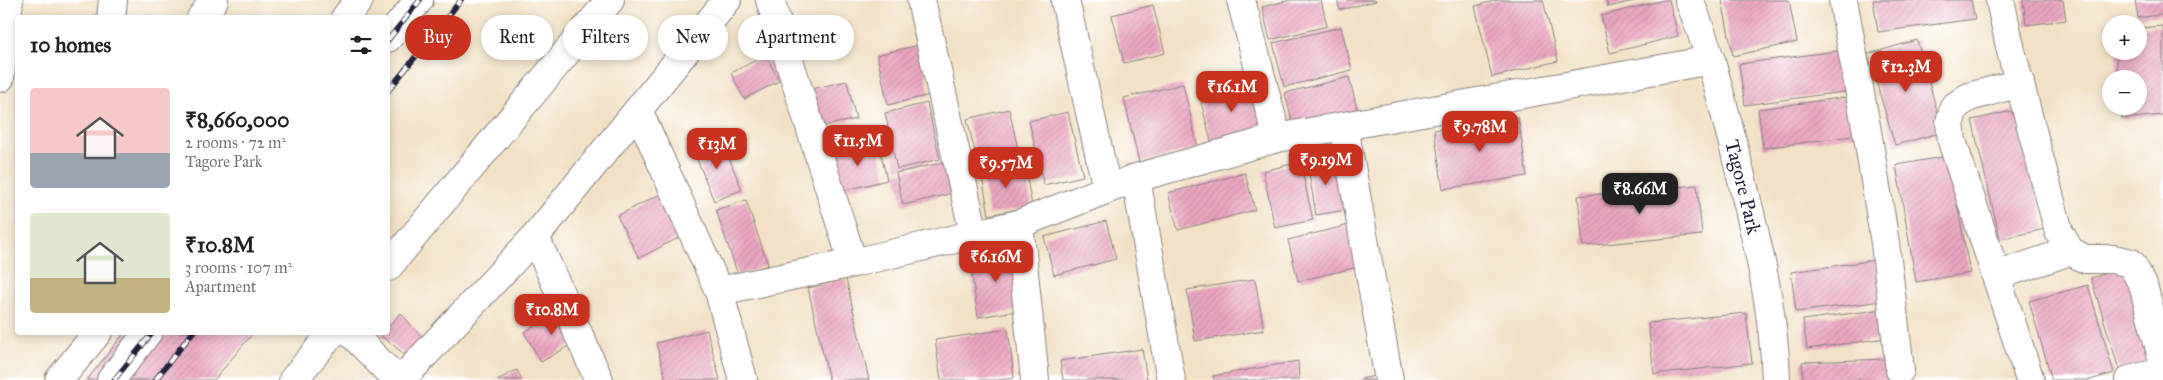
<!DOCTYPE html>
<meta charset="utf-8">
<style>
:root{--surface:#fff;--page:#f6f6f6;--text:#202124;--muted:#757577;--accent:#c8321e}
body{margin:0;font-family:"IM FELL Great Primer",serif;background:var(--page);color:var(--text);height:100vh;display:flex;flex-direction:column;font-size:19px;white-space:nowrap}
*{box-sizing:border-box;margin:0}
p{font-size:16px;color:var(--muted)}
.icon{flex:none;width:28px;height:28px;fill:none;stroke:currentColor;stroke-width:2;stroke-linecap:round;stroke-linejoin:round}
.map{position:relative;flex:1;overflow:hidden}
.panel{position:absolute;left:15px;top:15px;width:375px;height:320px;display:flex;flex-direction:column;background:var(--surface);border-radius:5px;box-shadow:0 2px 8px #0003}
.panel>*{flex:none}
.banner{position:absolute;left:405px;top:15px;width:475px;height:45px;display:flex;gap:10px}
.fabs{position:absolute;left:2102px;top:15px;display:grid;gap:10px}
.fabs a{display:grid;place-items:center;width:45px;height:45px;border-radius:50%;background:var(--surface);box-shadow:0 2px 8px #0003;font-size:25px}
.price{position:absolute;translate:-50% -42px;padding:0 11px;border-radius:10px;background:var(--accent);color:#fff;font-size:16px;line-height:32px;filter:drop-shadow(0 1px 2px #0008)}
.price::after{content:'';position:absolute;left:50%;top:30px;width:15px;height:11px;margin-left:-8px;background:inherit;clip-path:polygon(0 0,100% 0,50% 100%)}
.price.current{background:#222;color:#fff}
ul{padding:0;list-style:none}
li{display:flex;align-items:center;gap:15px;height:125px;padding:0 15px}
li span{display:grid;place-items:center;flex:none;width:140px;height:100px;border-radius:5px;color:#555}
li>.icon{margin-inline-start:auto}
span .icon{width:60px;height:60px;fill:#fffc;stroke-width:1}
li b{font-size:21px}
h2{display:flex;justify-content:space-between;align-items:center;height:60px;padding:0 15px;font-size:21px}
.pill{padding:0 18px;border-radius:22px;background:var(--surface);box-shadow:0 2px 8px #0003;font-size:18px;line-height:45px}
.pill.current{background:var(--accent);color:#fff}
.map>svg:first-child{display:block}
.building{fill:url(#building-hatch)}
.lines{fill:none;stroke-linecap:round;stroke-linejoin:round}
.minor-casing{stroke:#8a8280;stroke-width:30}
.major-casing{stroke:#8a8280;stroke-width:30}
.minor{stroke:#fff;stroke-width:28}
.major{stroke:#fff;stroke-width:28}
.rail-casing{stroke:#22223b;stroke-width:5.5}
.rail{stroke:#fff;stroke-width:4;stroke-dasharray:11;stroke-linecap:butt}
.labels{text-anchor:middle;dominant-baseline:central;stroke-width:4.5;stroke-linejoin:round;paint-order:stroke}
.street-label{font-size:20px;fill:#22223b;stroke:#fff}
</style>
<div class="map">
<svg width="2163" height="380" viewBox="0 0 2163 380">
<defs>
<pattern id="building-hatch" width="6" height="6" patternUnits="userSpaceOnUse" patternTransform="scale(1.25)"><rect width="6" height="6" fill="#eaa6c1"/><path d="M-1 1l2-2M0 6l6-6M5 7l2-2" fill="none" stroke="#c88fa7"/></pattern>
</defs>
<rect width="100%" height="100%" fill="#fff"/>
<filter id="ink" filterUnits="userSpaceOnUse"><feTurbulence type="fractalNoise" baseFrequency=".02" numOctaves="2"/><feDisplacementMap in="SourceGraphic" scale="10" xChannelSelector="R" yChannelSelector="G"/><feConvolveMatrix kernelMatrix="1 2 1 2 8 2 1 2 1" color-interpolation-filters="sRGB"/></filter>
<filter id="wash" filterUnits="userSpaceOnUse"><feTurbulence type="fractalNoise" baseFrequency=".0096" numOctaves="4" result="noise"/><feDisplacementMap in="SourceGraphic" scale="20" xChannelSelector="R" yChannelSelector="G"/><feGaussianBlur stdDeviation="1.12" result="paint"/><feColorMatrix in="noise" values="0 0 0 0 0 0 0 0 0 0 0 0 0 0 0 0 0 1.4 0 .05"/><feComposite in="paint" operator="in"/></filter>
<g filter="url(#wash)">
<rect width="100%" height="100%" fill="#f2e1c5"/>
<g id="blocks">
<path class="building" d="M1290 0H1321L1327 26 1270 40 1262 7Z
M1337 0H1376V1L1340 10Z
M1498 0H1543L1558 61 1492 77 1475 6Z
M1606 0H1634V1L1608 7Z
M1664 0H1669L1678 36 1610 53 1601 16Z
M1722 0H1789L1797 42 1733 56Z
M1873 0H1971L1975 19 1878 32Z
M2023 0H2063L2066 20 2026 25Z
M2135 0H2163V14L2138 18Z
M1153 5 1165 53 1124 63 1112 15Z
M2163 26V115L2122 119 2121 106H2139V79H2118L2116 51H2139V28Z
M1341 27 1352 70 1284 87 1273 43Z
M1917 40 1943 132 1895 145 1868 54Z
M919 45 930 95 888 105 877 55Z
M1844 50 1850 91 1745 105 1739 64Z
M766 55 779 81 744 99 731 73Z
M1349 77 1359 116 1295 132 1285 93Z
M847 81 856 119 820 127 811 89Z
M1252 82 1264 133 1212 145 1199 94Z
M1183 84 1198 148 1139 162 1124 98Z
M1855 96 1860 135 1763 148 1758 109Z
M927 103 940 159 897 169 885 113Z
M1009 109 1019 154 978 164 967 119Z
M2017 110 2045 229 2000 239 1972 120Z
M1068 112 1083 176 1044 185 1029 121Z
M1518 117 1527 176 1443 189 1434 130Z
M721 138 742 190 714 201 693 149Z
M878 142 887 180 838 192 829 153Z
M1336 156 1346 210 1316 215 1307 161Z
M1948 156 1970 273 1916 282 1896 165Z
M946 162 953 193 903 205 896 173Z
M1300 162 1313 220 1275 228 1263 171Z
M1024 163 1032 206 989 215 981 171Z
M1245 173 1255 210 1178 230 1168 193Z
M1697 185 1702 235 1583 246 1578 196Z
M666 191 688 233 639 258 617 216Z
M746 200 768 265 738 275 716 210Z
M1106 221 1116 259 1054 275 1044 237Z
M1349 225 1358 267 1298 281 1288 240Z
M1014 249 1023 310 978 317 969 255Z
M1876 260 1882 301 1796 312 1791 272Z
M2125 268 2154 366 2121 376 2091 278Z
M846 279 869 380H829L808 288Z
M1255 279 1264 330 1195 341 1187 290Z
M2088 285 2114 373 2090 380H2052L2029 301Z
M1883 309 1886 338 1807 349 1803 320Z
M563 311 579 340 541 362 524 332Z
M401 313 423 339 408 357 380 335 382 332H388V327Z
M1746 313 1752 363 1654 374 1648 323Z
M1008 329 1014 378 997 380H941L935 340Z
M707 330 720 380H666L656 343Z
M125 332H254L214 380H87Z
M1142 349 1147 380H1063L1060 361Z
M1887 359 1888 380H1803L1802 362Z
M1298 361 1299 380H1214L1213 376Z
M517 370 522 380H497Z
M1375 376 1376 380H1360V379Z"/>
</g>
</g>
<g filter="url(#ink)">
<use href="#blocks" fill-opacity="0" stroke="#8a8280" stroke-width="1"/>
<g class="lines">
<g class="minor-casing">
<g id="minor">
<path d="M770 0 853 263"/>
<path d="M921 0 974 234"/>
<path d="M1065 0 1107 189"/>
<path d="M1241 0 1277 138"/>
<path id="s1" d="M1689 0C1711 52 1723 106 1737 160 1755 233 1774 305 1776 380"/>
<path d="M1843 0 1868 137 1885 243 1900 370"/>
<path d="M2000 0 2011 51 2059 232 2070 251 2085 259H2113L2131 263 2143 285 2163 361"/>
<path d="M111 18 113 0"/>
<path d="M201 18 214 0"/>
<path d="M0 78 9 0"/>
<path d="M2020 83 1969 97 1954 107 1950 122 1952 141 2030 380"/>
<path d="M638 110 719 291 743 380"/>
<path d="M1344 127 1389 380"/>
<path d="M1136 178 1171 380"/>
<path d="M1019 224 1035 380"/>
<path d="M535 237 599 380"/>
<path d="M388 267 610 0"/>
<path d="M1996 276 2070 251"/>
<path d="M719 291 853 263 1019 224 1136 178 1277 138 1711 60"/>
<path d="M350 332 397 380"/>
<path d="M293 380 333 332"/>
<path d="M401 380 535 237 727 0"/>
<path d="M2129 380 2163 372"/>
</g>
</g>
<g class="major-casing">
<path id="major" d="M345 18 359 0
M388 38 419 0
M59 380 98 332
M111 380 148 332"/>
</g>
<use href="#minor" class="minor"/>
<use href="#major" class="major"/>
<g class="rail-casing">
<path id="rail" d="M388 40 420 0
M388 91 461 0
M114 380 153 332
M155 380 193 332"/>
</g>
<use href="#rail" class="rail"/>
</g>
</g>
<g class="labels">
<g class="street-label">
<text stroke="none"><textPath href="#s1" startOffset="195">Tagore Park</textPath></text>
</g>
</g>
</svg>
<div class="fabs">
<a>+</a>
<a>−</a>
</div>
<b class="price" style="left:1906px;top:93px">₹12.3M</b>
<b class="price" style="left:1232px;top:113px">₹16.1M</b>
<b class="price" style="left:1480px;top:153px">₹9.78M</b>
<b class="price" style="left:858px;top:167px">₹11.5M</b>
<b class="price" style="left:717px;top:170px">₹13M</b>
<b class="price" style="left:1326px;top:186px">₹9.19M</b>
<b class="price" style="left:1006px;top:189px">₹9.57M</b>
<b class="price current" style="left:1640px;top:215px">₹8.66M</b>
<b class="price" style="left:996px;top:283px">₹6.16M</b>
<b class="price" style="left:552px;top:336px">₹10.8M</b>
<div class="banner">
<a class="pill current">Buy</a>
<a class="pill">Rent</a>
<a class="pill">Filters</a>
<a class="pill">New</a>
<a class="pill">Apartment</a>
</div>
<section class="panel">
<h2>10 homes<svg class="icon" aria-label="filters" viewBox="0 0 24 24"><path d="M4 7h16M4 17h16"/><circle cx="9" cy="7" r="2"/><circle cx="15" cy="17" r="2"/></svg></h2>
<ul>
<li><span style="background:linear-gradient(#f6c9c9 65%,#9aa5b1 0)"><svg class="icon" aria-label="home" viewBox="0 0 24 24"><path d="M3 11l9-7 9 7M6 9v11h12V9"/></svg></span><div><b>₹8,660,000</b><p>2 rooms · 72 m²</p><p>Tagore Park</p></div></li>
<li><span style="background:linear-gradient(#dfe7d0 65%,#c2b280 0)"><svg class="icon" aria-label="home" viewBox="0 0 24 24"><path d="M3 11l9-7 9 7M6 9v11h12V9"/></svg></span><div><b>₹10.8M</b><p>3 rooms · 107 m²</p><p>Apartment</p></div></li>
</ul>
</section>
</div>
